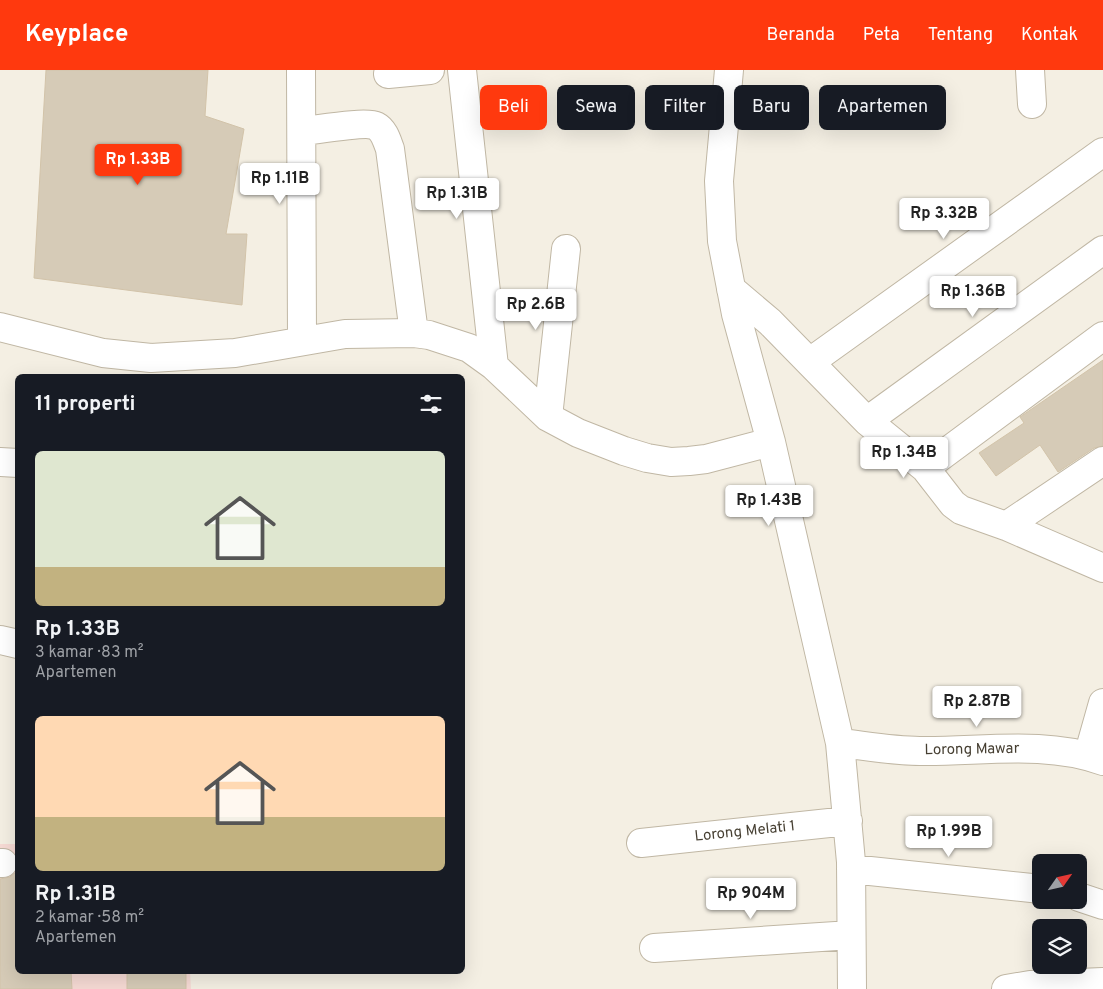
<!DOCTYPE html>
<html lang="id">
<meta charset="utf-8">
<style>
:root{--surface:#171b24;--page:#20242c;--text:#f1f3f6;--muted:#9ea1a6;--accent:#ff390e}
body{margin:0;font-family:Overpass,sans-serif;background:var(--page);color:var(--text);height:100vh;display:flex;flex-direction:column;font-size:19px;white-space:nowrap}
*{box-sizing:border-box;margin:0}
p{font-size:16px;color:var(--muted)}
.icon{flex:none;width:28px;height:28px;fill:none;stroke:currentColor;stroke-width:2;stroke-linecap:round;stroke-linejoin:round}
.map{position:relative;flex:1;overflow:hidden}
.side{position:absolute;left:15px;top:304px;width:450px;height:600px;display:flex;flex-direction:column;background:var(--surface);border-radius:8px;box-shadow:0 5px 20px #0002}
.side>*{flex:none}
.hud{position:absolute;left:480px;top:15px;width:475px;height:45px;display:flex;gap:10px}
.needle{width:32px;rotate:56deg}
.controls{position:absolute;left:1032px;top:784px;display:grid;gap:10px}
.controls a{display:grid;place-items:center;width:55px;height:55px;border-radius:8px;background:var(--surface);box-shadow:0 5px 20px #0002;font-size:25px}
.price{position:absolute;translate:-50% -42px;padding:0 11px;border-radius:5px;background:#fff;color:#222;font-size:16px;line-height:32px;filter:drop-shadow(0 1px 2px #0008)}
.price::after{content:'';position:absolute;left:50%;top:30px;width:15px;height:11px;margin-left:-8px;background:inherit;clip-path:polygon(0 0,100% 0,50% 100%)}
.price.active{background:var(--accent);color:#fff}
ul{padding:0;list-style:none}
li{display:grid;align-content:center;gap:10px;height:265px;padding:0 20px}
li span{display:grid;place-items:center;height:155px;border-radius:8px;color:#555}
li>.icon{margin-inline-start:auto}
span .icon{width:90px;height:90px;fill:#fffc;stroke-width:1}
li b{font-size:21px}
h2{display:flex;justify-content:space-between;align-items:center;height:60px;padding:0 20px;font-size:21px}
.tag{padding:0 18px;border-radius:8px;background:var(--surface);box-shadow:0 5px 20px #0002;font-size:18px;line-height:45px}
.tag.active{background:var(--accent);color:#fff}
header{display:flex;align-items:center;gap:30px;box-sizing:border-box;height:70px;padding:0 25px;background:var(--accent);color:#fff}
header strong{font-size:24px}
nav{display:flex;gap:28px;margin-inline-start:auto;font-size:18px}
.map>svg:first-child{display:block}
.medical{fill:#f6dad4}
.building{fill:#d6cbb7;stroke:#d2c3a9}
.lines{fill:none;stroke-linecap:round;stroke-linejoin:round}
.minor-casing{stroke:#c0b7a4;stroke-width:30}
.minor{stroke:#fff;stroke-width:28}
.labels{text-anchor:middle;dominant-baseline:central;stroke-width:5;stroke-linejoin:round;paint-order:stroke}
.street-label{font-size:15px;fill:#463f32;stroke:#fff}
</style>
<header>
<strong>Keyplace</strong>
<nav><a>Beranda</a><a>Peta</a><a>Tentang</a><a>Kontak</a></nav>
</header>
<div class="map">
<svg width="1103" height="919" viewBox="0 0 1103 919">
<rect width="100%" height="100%" fill="#f4efe3"/>
<path class="medical" d="M0 774H17L18 901H190L191 919H0Z"/>
<path class="building" d="M46 0H208L205 46 244 59 226 164H247L242 235 34 208Z
M1103 290V376L1094 378 1058 402 1040 375 996 406 979 383 1024 353 1020 347Z
M16 802H18V901H71L72 919H0V809L10 807Z
M127 901H186V919H127Z"/>
<g class="lines">
<g class="minor-casing">
<path id="minor" d="M301 0 302 270
M462 0 494 296
M729 0 719 111 722 171 736 244 771 372 840 673 851 792 852 919
M1030 0 1032 34
M388 4 430 0
M302 61C315 60 366 51 376 56 384 60 387 71 390 79L414 263
M731 219 770 252 867 351 925 398 953 434 961 440 1006 456 1103 391
M0 257 103 283 151 288 235 283 345 264 414 263 429 265 469 278 494 296 548 347 578 363 624 381 647 388 671 392 689 391 706 389 771 372
M810 292 1103 82
M548 347 566 179
M867 351 1103 180
M0 392 18 393
M925 398 1103 266
M1006 456 1103 498
M0 570 18 574
M840 673C866 676 894 681 920 681 980 682 1045 670 1103 691
M1088 686 1103 633
M641 773 848 751
M0 793H3
M851 799 1041 819
M1079 827 1103 835
M654 878 851 865
M1006 919 1030 915 1103 912"/>
</g>
<use href="#minor" class="minor"/>
</g>
<g class="labels">
<g class="street-label">
<text transform="translate(972 680) rotate(-1)">Lorong Mawar</text>
<text transform="translate(745 762) rotate(-6)">Lorong Melati 1</text>
</g>
</g>
</svg>
<div class="controls">
<a><svg class="needle" viewBox="-14 -14 28 28"><path d="M0-13l5 13h-10z" fill="#e53935"/><path d="M0 13l5-13h-10z" fill="#9ea1a6"/></svg></a>
<a><svg class="icon" aria-label="layers" viewBox="0 0 24 24"><path d="M12 4l9 5-9 5-9-5zM3 14l9 5 9-5"/></svg></a>
</div>
<b class="price active" style="left:138px;top:116px">Rp 1.33B</b>
<b class="price" style="left:280px;top:135px">Rp 1.11B</b>
<b class="price" style="left:457px;top:150px">Rp 1.31B</b>
<b class="price" style="left:944px;top:170px">Rp 3.32B</b>
<b class="price" style="left:973px;top:248px">Rp 1.36B</b>
<b class="price" style="left:536px;top:261px">Rp 2.6B</b>
<b class="price" style="left:904px;top:409px">Rp 1.34B</b>
<b class="price" style="left:769px;top:457px">Rp 1.43B</b>
<b class="price" style="left:977px;top:658px">Rp 2.87B</b>
<b class="price" style="left:949px;top:788px">Rp 1.99B</b>
<b class="price" style="left:751px;top:850px">Rp 904M</b>
<div class="hud">
<a class="tag active">Beli</a>
<a class="tag">Sewa</a>
<a class="tag">Filter</a>
<a class="tag">Baru</a>
<a class="tag">Apartemen</a>
</div>
<section class="side">
<h2>11 properti<svg class="icon" aria-label="filters" viewBox="0 0 24 24"><path d="M4 7h16M4 17h16"/><circle cx="9" cy="7" r="2"/><circle cx="15" cy="17" r="2"/></svg></h2>
<ul>
<li><span style="background:linear-gradient(#dfe7d0 75%,#c2b280 0)"><svg class="icon" aria-label="home" viewBox="0 0 24 24"><path d="M3 11l9-7 9 7M6 9v11h12V9"/></svg></span><div><b>Rp 1.33B</b><p>3 kamar · 83 m²</p><p>Apartemen</p></div></li>
<li><span style="background:linear-gradient(#ffd9b3 65%,#c2b280 0)"><svg class="icon" aria-label="home" viewBox="0 0 24 24"><path d="M3 11l9-7 9 7M6 9v11h12V9"/></svg></span><div><b>Rp 1.31B</b><p>2 kamar · 58 m²</p><p>Apartemen</p></div></li>
</ul>
</section>
</div>
